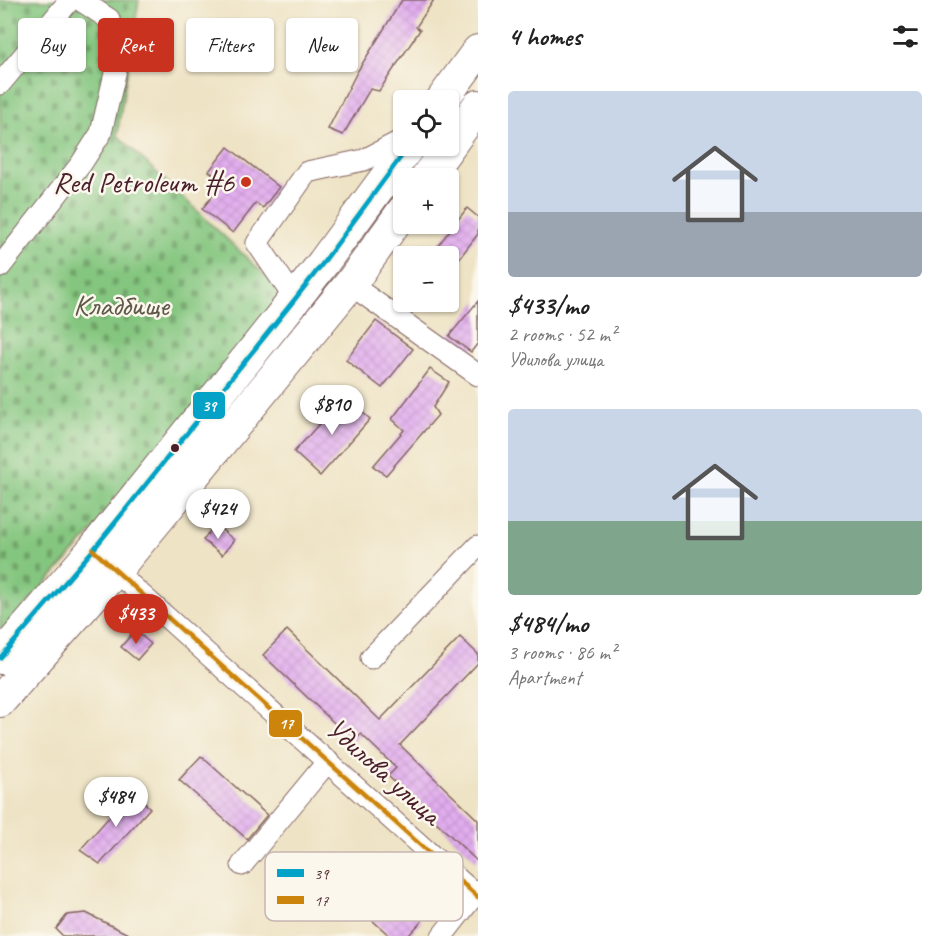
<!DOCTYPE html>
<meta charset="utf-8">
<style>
:root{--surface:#fff;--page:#f6f6f6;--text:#222;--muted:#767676;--accent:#c8321e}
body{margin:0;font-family:Caveat,sans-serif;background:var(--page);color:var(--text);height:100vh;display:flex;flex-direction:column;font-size:22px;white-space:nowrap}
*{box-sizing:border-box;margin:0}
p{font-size:20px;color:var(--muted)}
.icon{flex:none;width:33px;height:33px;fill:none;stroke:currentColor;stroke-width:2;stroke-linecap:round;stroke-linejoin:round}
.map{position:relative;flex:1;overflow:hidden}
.drawer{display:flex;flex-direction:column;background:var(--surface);width:474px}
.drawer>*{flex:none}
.banner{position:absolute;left:18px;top:18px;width:369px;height:54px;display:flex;gap:12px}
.tools{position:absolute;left:393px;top:90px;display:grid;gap:12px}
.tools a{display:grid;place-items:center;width:66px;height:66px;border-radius:6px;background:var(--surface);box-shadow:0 2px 4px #0004;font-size:30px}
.price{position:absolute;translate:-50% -51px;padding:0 14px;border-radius:21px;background:#fff;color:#222;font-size:20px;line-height:39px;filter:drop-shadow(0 2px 3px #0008)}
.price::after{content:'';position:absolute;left:50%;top:36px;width:18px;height:14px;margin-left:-9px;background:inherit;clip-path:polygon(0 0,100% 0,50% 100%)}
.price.active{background:var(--accent);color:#fff}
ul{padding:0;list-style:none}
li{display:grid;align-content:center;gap:12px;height:318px;padding:0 30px}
li span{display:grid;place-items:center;height:186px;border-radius:6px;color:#555}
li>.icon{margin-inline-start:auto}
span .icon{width:108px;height:108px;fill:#fffc;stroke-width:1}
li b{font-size:26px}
h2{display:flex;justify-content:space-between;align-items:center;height:72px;padding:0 30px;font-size:26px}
.chip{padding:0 21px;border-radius:6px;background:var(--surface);box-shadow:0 2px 4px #0004;font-size:21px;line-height:54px}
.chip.active{background:var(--accent);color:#fff}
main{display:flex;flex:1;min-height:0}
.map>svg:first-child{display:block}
.cemetery{fill:url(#cemetery-stones);stroke:#677255;stroke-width:1.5}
.building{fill:url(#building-cross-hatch)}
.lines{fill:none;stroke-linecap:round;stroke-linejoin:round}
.minor-casing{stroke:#836461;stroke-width:23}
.highway-casing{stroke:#836461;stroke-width:34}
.path{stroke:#836461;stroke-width:3;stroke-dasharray:4.5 4.5;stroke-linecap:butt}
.minor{stroke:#fff;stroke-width:21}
.highway{stroke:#fff;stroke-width:32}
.bus-1-casing{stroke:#fbf7ec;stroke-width:9}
.bus-2-casing{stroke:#fbf7ec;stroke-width:9}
.bus-1{stroke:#04a2c6;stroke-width:4.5}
.bus-2{stroke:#cc840b;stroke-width:4.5}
.poi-dot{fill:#c8321e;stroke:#fbf7ec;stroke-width:2}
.bus-dot{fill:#4a1f2b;stroke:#fbf7ec;stroke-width:2}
.labels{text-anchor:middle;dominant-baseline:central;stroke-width:5;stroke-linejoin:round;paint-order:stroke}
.poi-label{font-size:30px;fill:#4a1f2b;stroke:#fbf7ec;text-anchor:end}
.park-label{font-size:30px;fill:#5e5948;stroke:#fbf7ec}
.street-label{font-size:30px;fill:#4a1f2b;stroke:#fbf7ec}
.key{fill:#fbf7ec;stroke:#c6b6b2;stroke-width:1.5}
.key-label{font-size:16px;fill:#4a1f2b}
.line-badge{stroke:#fbf7ec;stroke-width:2}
.badge-label{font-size:16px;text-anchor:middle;font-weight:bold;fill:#fff}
</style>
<main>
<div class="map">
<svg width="478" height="936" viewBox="0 0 478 936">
<defs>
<pattern id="cemetery-stones" width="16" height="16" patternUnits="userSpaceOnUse" patternTransform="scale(1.5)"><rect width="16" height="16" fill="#84c67f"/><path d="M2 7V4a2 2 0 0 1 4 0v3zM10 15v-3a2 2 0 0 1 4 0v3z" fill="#6ea068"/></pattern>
<pattern id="building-cross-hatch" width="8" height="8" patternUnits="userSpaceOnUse" patternTransform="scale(1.5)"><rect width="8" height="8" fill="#e1adee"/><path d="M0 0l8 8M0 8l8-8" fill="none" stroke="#c394cc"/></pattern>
</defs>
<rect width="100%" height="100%" fill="#fbf7ec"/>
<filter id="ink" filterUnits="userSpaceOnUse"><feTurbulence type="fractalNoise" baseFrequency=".0167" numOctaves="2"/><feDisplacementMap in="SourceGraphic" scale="12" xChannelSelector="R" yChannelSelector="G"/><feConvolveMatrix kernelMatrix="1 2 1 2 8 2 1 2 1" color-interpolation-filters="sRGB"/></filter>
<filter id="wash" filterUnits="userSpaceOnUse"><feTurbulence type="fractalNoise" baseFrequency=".008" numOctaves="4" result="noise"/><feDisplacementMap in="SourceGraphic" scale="24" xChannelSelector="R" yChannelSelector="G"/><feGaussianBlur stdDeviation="1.35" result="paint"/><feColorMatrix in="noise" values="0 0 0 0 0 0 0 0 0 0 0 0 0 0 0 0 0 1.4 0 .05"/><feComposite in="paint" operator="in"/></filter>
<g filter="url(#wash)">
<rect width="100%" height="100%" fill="#eee3c5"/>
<path class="cemetery" d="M0 0H139L117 135 284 293 106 517 0 634Z"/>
<g id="blocks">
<path class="building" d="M402 0H434L416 27 420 30 379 91 370 89 343 135 328 129 357 72Z
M228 147 279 187 263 208 256 203 233 233 202 209 224 182 209 171Z
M467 208 478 217V234L448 273V256H430Z
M478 301V343L471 352 449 336Z
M376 321 413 349 382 388 346 360Z
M430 369 449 382 433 407 438 415 386 475 373 466 404 430 392 419Z
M344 396 370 419 320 476 294 452Z
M215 524 234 540 222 555 203 540Z
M135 630 151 644 137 660 121 647Z
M287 630 380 720 460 637 478 654V663L400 745 478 820V862L388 776 396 768 361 734 354 742 263 655Z
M201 756 267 815 247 839 179 780Z
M132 791 150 808 100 864 80 850Z
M353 860 422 921 408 936H390L331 884Z
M86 913 132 936H63L56 929 67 915Z"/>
</g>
</g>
<g filter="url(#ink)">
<use href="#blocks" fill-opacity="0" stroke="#836461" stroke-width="1.5"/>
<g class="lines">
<g class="minor-casing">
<path id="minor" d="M0 84 70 0
M0 267 81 164 101 133 117 65 109 19 80 0
M351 283 361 292 478 375
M295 299 257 243 307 172 364 160 404 139
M115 571 478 897
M371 658 478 546
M242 865 328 761
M442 936 478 890"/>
</g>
<g class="highway-casing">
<path id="highway" d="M442 100 478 51
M426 178 478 106
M0 658 93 550 295 299 323 263 409 146
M0 701 115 571 158 519 351 283 404 210"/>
</g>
<path class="path" d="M410 861 416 881 432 919"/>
<use href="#minor" class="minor"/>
<use href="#highway" class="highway"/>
<g class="bus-1-casing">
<path id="bus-1" d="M0 658 93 550 295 299 323 263 409 146"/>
</g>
<g class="bus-2-casing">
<path id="bus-2" d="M93 550 478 897"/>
</g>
<use href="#bus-1" class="bus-1"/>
<use href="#bus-2" class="bus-2"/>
</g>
</g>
<circle class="poi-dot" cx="246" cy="182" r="6"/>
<circle class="bus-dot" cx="175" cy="448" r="5"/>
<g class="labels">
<g class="poi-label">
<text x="234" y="182">Red Petroleum #6</text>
</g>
<g class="park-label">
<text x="121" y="305">Кладбище</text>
</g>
<g class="street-label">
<text transform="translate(384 771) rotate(42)">Удилова улица</text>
</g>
</g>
<rect x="265" y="852" width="198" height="69" rx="9" class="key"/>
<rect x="277" y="869" width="27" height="8" fill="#04a2c6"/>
<rect x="277" y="896" width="27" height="8" fill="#cc840b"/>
<g class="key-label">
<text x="314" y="879">39</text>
<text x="314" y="906">17</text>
</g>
<g class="line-badge">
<rect x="192" y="391" width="34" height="29" rx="6" fill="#04a2c6"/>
<rect x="268" y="709" width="35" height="29" rx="6" fill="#cc840b"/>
</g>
<g class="badge-label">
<text x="209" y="411">39</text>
<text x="286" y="729">17</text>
</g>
</svg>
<div class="tools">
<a><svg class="icon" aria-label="locate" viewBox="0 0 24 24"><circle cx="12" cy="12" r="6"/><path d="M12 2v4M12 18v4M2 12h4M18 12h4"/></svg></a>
<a>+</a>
<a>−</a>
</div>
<b class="price" style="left:332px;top:436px">$810</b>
<b class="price" style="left:218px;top:540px">$424</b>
<b class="price active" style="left:136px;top:645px">$433</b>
<b class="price" style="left:116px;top:828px">$484</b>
<div class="banner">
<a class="chip">Buy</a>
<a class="chip active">Rent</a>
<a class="chip">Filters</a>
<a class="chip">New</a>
</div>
</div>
<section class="drawer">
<h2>4 homes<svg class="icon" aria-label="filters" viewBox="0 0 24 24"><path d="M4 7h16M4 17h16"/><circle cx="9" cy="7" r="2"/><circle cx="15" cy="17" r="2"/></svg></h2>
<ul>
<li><span style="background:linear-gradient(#c9d6e8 65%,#9aa5b1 0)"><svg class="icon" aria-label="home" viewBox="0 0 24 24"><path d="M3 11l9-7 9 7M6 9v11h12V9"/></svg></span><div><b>$433/mo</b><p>2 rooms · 52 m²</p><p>Удилова улица</p></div></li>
<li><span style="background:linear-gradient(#c9d6e8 60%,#7fa58c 0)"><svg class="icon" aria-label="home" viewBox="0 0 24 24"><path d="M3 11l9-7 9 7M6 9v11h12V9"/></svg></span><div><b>$484/mo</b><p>3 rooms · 86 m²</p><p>Apartment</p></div></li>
</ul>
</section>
</main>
